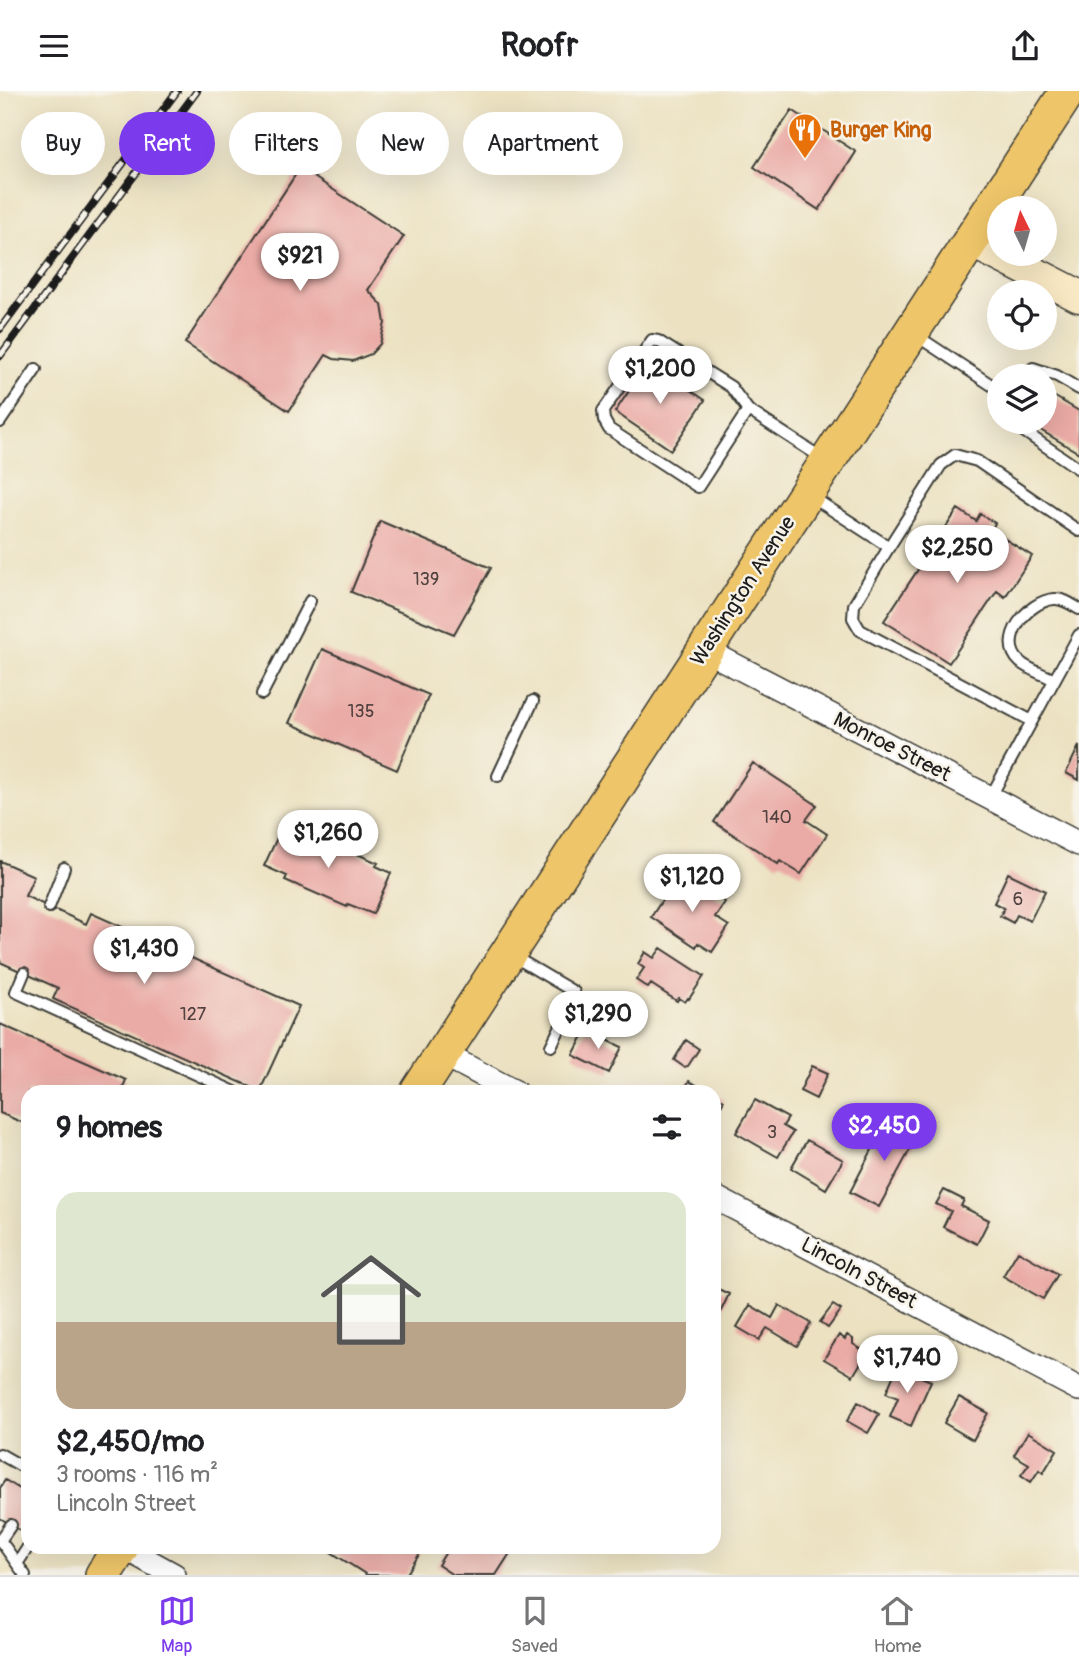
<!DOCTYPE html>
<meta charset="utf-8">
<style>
:root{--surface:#fff;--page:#f6f6f6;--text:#202124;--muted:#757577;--line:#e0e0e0;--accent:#7c3aed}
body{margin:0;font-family:Pangolin,sans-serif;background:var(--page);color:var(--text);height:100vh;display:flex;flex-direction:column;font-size:26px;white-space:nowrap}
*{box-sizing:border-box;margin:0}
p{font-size:23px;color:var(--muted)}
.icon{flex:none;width:38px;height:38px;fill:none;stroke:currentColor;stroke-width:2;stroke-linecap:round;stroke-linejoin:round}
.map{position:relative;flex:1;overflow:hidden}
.panel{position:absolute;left:21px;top:994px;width:700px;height:469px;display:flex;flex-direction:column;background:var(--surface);border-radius:21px;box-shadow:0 7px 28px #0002}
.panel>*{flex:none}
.guide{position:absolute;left:21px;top:21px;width:700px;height:63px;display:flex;gap:14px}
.needle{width:46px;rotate:355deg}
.controls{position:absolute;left:987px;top:105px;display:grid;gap:14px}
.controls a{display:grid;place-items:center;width:70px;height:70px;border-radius:50%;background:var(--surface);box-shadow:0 7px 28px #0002;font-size:35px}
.price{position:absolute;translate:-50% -60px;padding:0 16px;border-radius:24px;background:#fff;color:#222;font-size:23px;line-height:46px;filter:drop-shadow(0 2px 4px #0008)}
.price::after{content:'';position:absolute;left:50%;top:42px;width:21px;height:16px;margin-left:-10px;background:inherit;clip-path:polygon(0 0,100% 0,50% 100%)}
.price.current{background:var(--accent);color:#fff}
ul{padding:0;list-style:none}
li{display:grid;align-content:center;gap:14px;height:371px;padding:0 35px}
li span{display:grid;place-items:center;height:217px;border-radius:21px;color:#555}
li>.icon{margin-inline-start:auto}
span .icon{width:126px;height:126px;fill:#fffc;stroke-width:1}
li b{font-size:30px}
h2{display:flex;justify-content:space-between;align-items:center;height:84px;padding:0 35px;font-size:30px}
.pill{padding:0 24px;border-radius:32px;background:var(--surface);box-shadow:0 7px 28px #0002;font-size:24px;line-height:63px}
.pill.current{background:var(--accent);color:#fff}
header{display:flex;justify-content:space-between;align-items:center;height:91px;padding:0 35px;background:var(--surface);font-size:32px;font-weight:700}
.tabs{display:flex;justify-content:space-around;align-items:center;height:98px;border-top:2px solid var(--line);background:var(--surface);font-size:19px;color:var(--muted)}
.tabs a{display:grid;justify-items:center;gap:4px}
.tabs .current{color:var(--accent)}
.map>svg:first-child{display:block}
.building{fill:#eaaaa5}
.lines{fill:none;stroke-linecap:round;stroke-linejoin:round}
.lane-casing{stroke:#3b3a35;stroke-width:14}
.street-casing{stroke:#3b3a35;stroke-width:26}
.secondary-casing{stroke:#3b3a35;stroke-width:35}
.primary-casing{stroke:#3b3a35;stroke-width:38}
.lane{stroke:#fff;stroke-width:10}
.street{stroke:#fff;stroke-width:23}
.secondary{stroke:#f8e8c3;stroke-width:32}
.primary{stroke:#eec569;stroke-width:35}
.rail-casing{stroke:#1c1c1c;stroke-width:8}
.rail{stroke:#f7f3e8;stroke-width:5;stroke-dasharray:16;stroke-linecap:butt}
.labels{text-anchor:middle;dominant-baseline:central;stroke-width:5;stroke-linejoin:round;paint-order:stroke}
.number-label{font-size:18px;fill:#50403e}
.food-label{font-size:21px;font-weight:bold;fill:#c56008;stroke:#f7f3e8;text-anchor:start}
.street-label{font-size:21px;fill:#1c1c1c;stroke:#f7f3e8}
</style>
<header><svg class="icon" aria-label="menu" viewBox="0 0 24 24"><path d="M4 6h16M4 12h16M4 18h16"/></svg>Roofr<svg class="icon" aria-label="share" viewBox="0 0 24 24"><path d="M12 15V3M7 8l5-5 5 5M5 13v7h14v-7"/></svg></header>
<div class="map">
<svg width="1079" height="1484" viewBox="0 0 1079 1484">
<rect width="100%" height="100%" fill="#f7f3e8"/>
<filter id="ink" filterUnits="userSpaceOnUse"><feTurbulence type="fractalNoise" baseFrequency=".0143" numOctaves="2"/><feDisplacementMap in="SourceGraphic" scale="14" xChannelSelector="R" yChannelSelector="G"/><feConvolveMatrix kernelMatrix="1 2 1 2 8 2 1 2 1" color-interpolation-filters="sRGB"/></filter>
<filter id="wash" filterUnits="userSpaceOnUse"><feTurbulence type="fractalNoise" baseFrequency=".00686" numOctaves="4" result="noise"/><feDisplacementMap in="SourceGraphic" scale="28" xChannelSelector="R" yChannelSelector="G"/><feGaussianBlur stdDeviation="1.57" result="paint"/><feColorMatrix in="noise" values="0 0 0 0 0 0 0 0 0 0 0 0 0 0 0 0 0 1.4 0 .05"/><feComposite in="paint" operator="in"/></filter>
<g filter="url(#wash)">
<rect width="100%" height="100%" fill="#ece2c2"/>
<g id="blocks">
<path class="building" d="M792 19 856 61 819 119 754 76Z
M300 77 404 145 368 199 382 214 385 232 380 253 371 263 353 270 334 268 326 264 289 320 185 252Z
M648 271 705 309 671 359 615 321Z
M1045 300 1079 320V362L1027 331H1045Z
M958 418 976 430 980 423 995 432 991 439 1032 465 1005 506 997 500 949 572 884 530Z
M380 430 491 477 454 543 351 501Z
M322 558 429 604 397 679 289 632Z
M1079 655V689L1066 682Z
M753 672 817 714 806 729 827 743 801 783 780 770 778 773 714 731Z
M283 734 338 758 339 755 378 772 376 775 391 782 373 823 348 813 347 816 285 789 287 785 264 775Z
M0 770 34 785 25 805 86 833 91 822 299 915 260 1000 53 908 58 897 0 871Z
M680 782 725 811 715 826 729 835 712 861 698 852 696 856 651 826Z
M1008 782 1045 800 1030 830 1017 824 1013 832 1000 825 1004 817 994 812Z
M661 857 704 885 689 908 688 907 685 911 679 907 677 910 651 893 648 897 636 889 644 877 638 873 645 861 654 867Z
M0 933 126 989 121 1001H28V1034L0 1022Z
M586 939 622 956 609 982 573 964Z
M686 949 699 958 688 975 684 976 674 969Z
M812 975 828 982 816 1008 800 1000Z
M689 990 709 1001H683Z
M714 1004 724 1009 714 1027Z
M755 1009 788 1027 783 1035 793 1041 778 1066 736 1042Z
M888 1028 918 1044 879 1116 850 1101Z
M807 1049 843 1069 826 1098 791 1077Z
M944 1099 964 1109 961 1115 989 1129 977 1153 943 1136 951 1120 936 1113Z
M1018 1160 1058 1183 1043 1208 1003 1185Z
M714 1196 729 1203 714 1235Z
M750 1214 772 1227 779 1214 811 1232 797 1255 767 1237 759 1249 737 1236Z
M833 1214 841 1219 828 1237 820 1231Z
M839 1244 845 1248 847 1244 853 1248V1253L864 1260 865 1265 853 1285 824 1268Z
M897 1276 931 1290 911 1335 890 1326 898 1307 886 1302Z
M959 1306 988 1322 973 1349 944 1332Z
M858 1311 879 1323 868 1342 847 1330Z
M1028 1341 1057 1359 1043 1382 1039 1379 1031 1391 1021 1384 1029 1373 1014 1364Z
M5 1389 28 1403V1444L0 1427V1397Z
M323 1456H424L406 1484H367Z
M449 1456H514L496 1484H453L438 1474Z"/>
</g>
</g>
<g filter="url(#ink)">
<use href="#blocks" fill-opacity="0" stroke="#3b3a35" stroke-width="2"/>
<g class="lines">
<g class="lane-casing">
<path id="lane" d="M914 243 999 299
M1021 285 1033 277 1057 285 1079 298
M748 319 698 396 609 338 604 329 603 320 652 249 658 250 731 296 748 319 825 369
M0 331 36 278
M1010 331 1079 378
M809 404 889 456 941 374 955 364 977 370 1079 440
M889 456 854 514 853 527 860 539 1032 630
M1054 589C1044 583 1029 579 1020 571 996 549 1028 510 1054 508 1063 507 1072 514 1079 518
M262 603 310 510
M498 685 533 610
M990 707 1079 544
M49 816 64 777
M513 865 574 901 575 907 551 955
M24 882 16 901 235 1001
M0 1363 28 1379
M0 1449 25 1484
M0 1450 11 1434
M17 1473 28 1456"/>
</g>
<g class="street-casing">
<path id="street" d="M705 559 1079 753
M443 963 515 1001
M714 1106 1079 1298
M123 1456 174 1484"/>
</g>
<g class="secondary-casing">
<path id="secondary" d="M971 150 1079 205"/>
</g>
<g class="primary-casing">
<path id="primary" d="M418 1001 1068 0
M103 1484 121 1456"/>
</g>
<use href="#lane" class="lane"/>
<use href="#street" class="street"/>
<use href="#secondary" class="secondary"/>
<use href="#primary" class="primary"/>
<g class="rail-casing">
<path id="rail" d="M0 238 177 0
M0 265 197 0"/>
</g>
<use href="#rail" class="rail"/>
</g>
</g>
<defs>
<g id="restaurant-pin" transform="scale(1.75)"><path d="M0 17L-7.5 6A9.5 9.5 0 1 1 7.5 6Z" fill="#e8710a" stroke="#f7f3e8"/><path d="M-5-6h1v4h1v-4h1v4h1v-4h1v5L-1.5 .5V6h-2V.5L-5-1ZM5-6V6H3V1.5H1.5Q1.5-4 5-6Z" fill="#fff"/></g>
</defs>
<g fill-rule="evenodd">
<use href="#restaurant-pin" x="805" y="39"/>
</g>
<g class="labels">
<g class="number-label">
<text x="426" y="488">139</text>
<text x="361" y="620">135</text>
<text x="777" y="726">140</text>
<text x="1018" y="808">6</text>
<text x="193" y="923">127</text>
<text x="772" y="1041">3</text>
</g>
<g class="food-label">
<text x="830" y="39">Burger King</text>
</g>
<g class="street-label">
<text transform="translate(743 500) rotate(-57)">Washington Avenue</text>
<text transform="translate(892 656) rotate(27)">Monroe Street</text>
<text transform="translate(859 1182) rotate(28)">Lincoln Street</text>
</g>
</g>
</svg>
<div class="controls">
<a><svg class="needle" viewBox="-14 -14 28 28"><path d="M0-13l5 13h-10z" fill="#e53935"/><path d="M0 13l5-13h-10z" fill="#757577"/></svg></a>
<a><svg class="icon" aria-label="locate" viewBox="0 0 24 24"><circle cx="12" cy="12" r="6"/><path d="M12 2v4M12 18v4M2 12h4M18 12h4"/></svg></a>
<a><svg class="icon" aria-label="layers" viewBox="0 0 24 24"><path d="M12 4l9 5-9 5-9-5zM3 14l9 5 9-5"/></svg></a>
</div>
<b class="price" style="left:300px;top:202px">$921</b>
<b class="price" style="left:660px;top:315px">$1,200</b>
<b class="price" style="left:957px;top:494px">$2,250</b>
<b class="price" style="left:328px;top:779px">$1,260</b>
<b class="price" style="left:692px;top:823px">$1,120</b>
<b class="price" style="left:144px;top:895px">$1,430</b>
<b class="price" style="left:598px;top:960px">$1,290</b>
<b class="price current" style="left:884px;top:1072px">$2,450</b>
<b class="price" style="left:907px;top:1304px">$1,740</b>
<div class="guide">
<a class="pill">Buy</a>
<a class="pill current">Rent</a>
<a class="pill">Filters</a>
<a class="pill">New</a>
<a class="pill">Apartment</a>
</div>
<section class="panel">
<h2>9 homes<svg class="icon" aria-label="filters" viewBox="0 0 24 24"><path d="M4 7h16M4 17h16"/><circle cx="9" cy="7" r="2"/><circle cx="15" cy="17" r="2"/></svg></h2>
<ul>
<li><span style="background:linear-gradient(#dfe7d0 60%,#b9a48a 0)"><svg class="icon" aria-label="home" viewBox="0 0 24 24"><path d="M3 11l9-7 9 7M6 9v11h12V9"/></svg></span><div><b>$2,450/mo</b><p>3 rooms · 116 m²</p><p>Lincoln Street</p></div></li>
</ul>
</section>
</div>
<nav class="tabs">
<a class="current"><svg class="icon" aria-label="map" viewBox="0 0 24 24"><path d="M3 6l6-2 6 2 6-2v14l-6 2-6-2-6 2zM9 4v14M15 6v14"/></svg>Map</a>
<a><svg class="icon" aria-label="saved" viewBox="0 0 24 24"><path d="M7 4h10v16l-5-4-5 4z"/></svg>Saved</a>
<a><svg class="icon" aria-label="home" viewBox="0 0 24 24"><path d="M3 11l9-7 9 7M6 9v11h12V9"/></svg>Home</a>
</nav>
